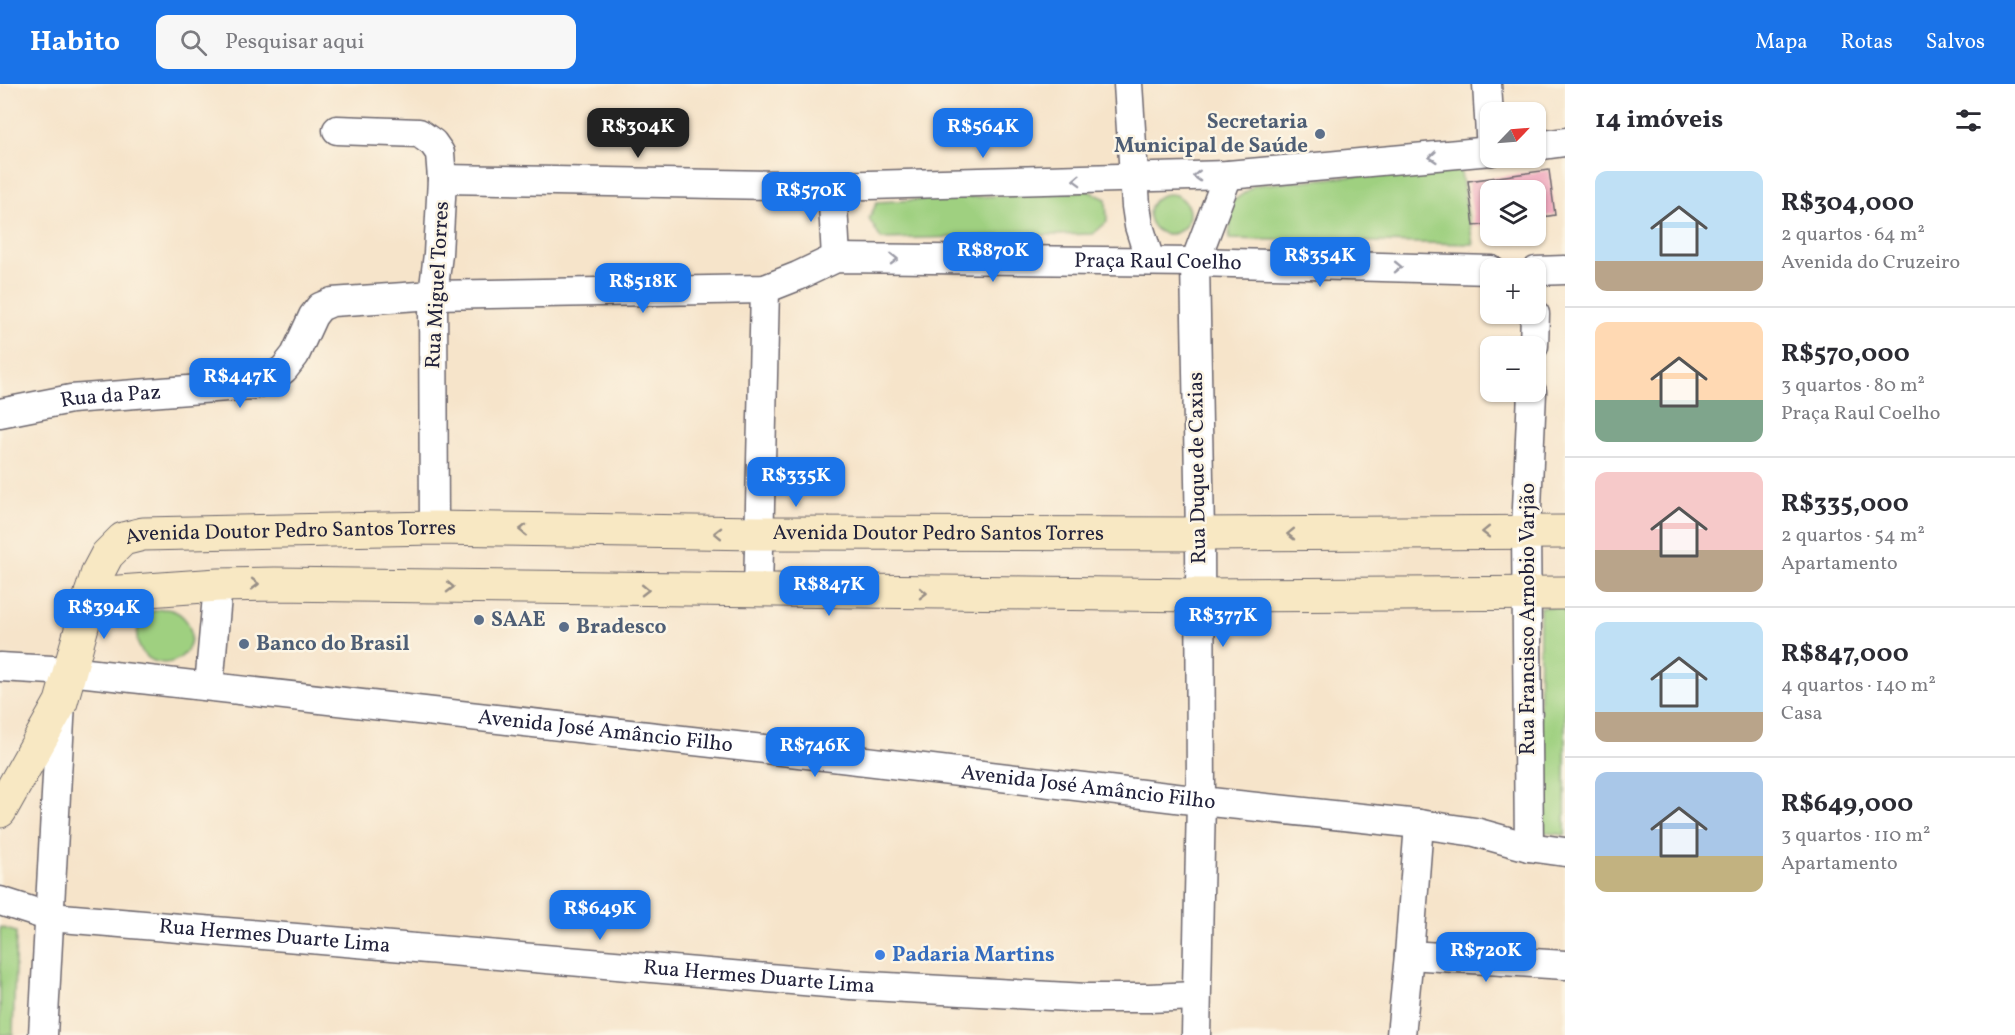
<!DOCTYPE html>
<html lang="pt">
<meta charset="utf-8">
<style>
:root{--surface:#fff;--page:#f7f7f7;--text:#2b2b33;--muted:#7c7c81;--line:#e1e1e2;--accent:#1a73e8}
body{margin:0;font-family:Vollkorn,serif;background:var(--page);color:var(--text);height:100vh;display:flex;flex-direction:column;font-size:22px;white-space:nowrap}
*{box-sizing:border-box;margin:0}
p{font-size:20px;color:var(--muted)}
.icon{flex:none;width:33px;height:33px;fill:none;stroke:currentColor;stroke-width:2;stroke-linecap:round;stroke-linejoin:round}
.map{position:relative;flex:1;overflow:hidden}
.drawer{display:flex;flex-direction:column;background:var(--surface);width:450px}
.drawer>*{flex:none}
.needle{width:39px;rotate:65deg}
.controls{position:absolute;left:1480px;top:18px;display:grid;gap:12px}
.controls a{display:grid;place-items:center;width:66px;height:66px;border-radius:12px;background:var(--surface);box-shadow:0 2px 4px #0004;font-size:30px}
.price{position:absolute;translate:-50% -51px;padding:0 14px;border-radius:12px;background:var(--accent);color:#fff;font-size:20px;line-height:39px;filter:drop-shadow(0 2px 3px #0008)}
.price::after{content:'';position:absolute;left:50%;top:36px;width:18px;height:14px;margin-left:-9px;background:inherit;clip-path:polygon(0 0,100% 0,50% 100%)}
.price.selected{background:#222;color:#fff}
ul{padding:0;list-style:none}
li{display:flex;align-items:center;gap:18px;height:150px;padding:0 30px}
li+li{border-top:2px solid var(--line)}
li span{display:grid;place-items:center;flex:none;width:168px;height:120px;border-radius:12px;color:#555}
li>.icon{margin-inline-start:auto}
span .icon{width:72px;height:72px;fill:#fffc;stroke-width:1}
li b{font-size:26px}
h2{display:flex;justify-content:space-between;align-items:center;height:72px;padding:0 30px;font-size:26px}
header{display:flex;align-items:center;gap:36px;box-sizing:border-box;height:84px;padding:0 30px;background:var(--accent);color:#fff}
header strong{font-size:28px}
nav{display:flex;gap:33px;margin-inline-start:auto;font-size:21px}
.search{width:420px;height:54px;background:var(--page);display:flex;align-items:center;gap:15px;box-sizing:border-box;padding:0 21px;border-radius:12px;color:var(--muted);font-size:22px}
main{display:flex;flex:1;min-height:0}
.map>svg:first-child{display:block}
.green{fill:#9fd080;stroke:#60795e;stroke-width:1.5}
.building{fill:#ed9eb8}
.lines{fill:none;stroke-linecap:round;stroke-linejoin:round}
.minor-casing{stroke:#6c666d;stroke-width:31}
.secondary-casing{stroke:#6c666d;stroke-width:35}
.minor{stroke:#fff;stroke-width:28}
.secondary{stroke:#f8e8c3;stroke-width:33}
.oneway{stroke:#9c9ca7}
.oneway2{stroke:#988f86}
.service-dot{fill:#5c6f8a;stroke:#fcf5e5;stroke-width:2}
.shop-dot{fill:#3f7fe0;stroke:#fcf5e5;stroke-width:2}
.labels{text-anchor:middle;dominant-baseline:central;stroke-width:5;stroke-linejoin:round;paint-order:stroke}
.service-label{font-size:21px;font-weight:bold;fill:#4e5e75;stroke:#fcf5e5;text-anchor:start}
.street-label{font-size:21px;fill:#22223b;stroke:#fcf5e5}
.shop-label{font-size:21px;font-weight:bold;fill:#366cbe;stroke:#fcf5e5;text-anchor:start}
</style>
<header>
<strong>Habito</strong>
<div class="search"><svg class="icon" aria-label="search" viewBox="0 0 24 24"><circle cx="10" cy="10" r="6"/><path d="M15 15l6 6"/></svg>Pesquisar aqui</div>
<nav><a>Mapa</a><a>Rotas</a><a>Salvos</a></nav>
</header>
<main>
<div class="map">
<svg width="1565" height="951" viewBox="0 0 1565 951">
<rect width="100%" height="100%" fill="#fcf5e5"/>
<filter id="ink" filterUnits="userSpaceOnUse"><feTurbulence type="fractalNoise" baseFrequency=".0167" numOctaves="2"/><feDisplacementMap in="SourceGraphic" scale="12" xChannelSelector="R" yChannelSelector="G"/><feConvolveMatrix kernelMatrix="1 2 1 2 8 2 1 2 1" color-interpolation-filters="sRGB"/></filter>
<filter id="wash" filterUnits="userSpaceOnUse"><feTurbulence type="fractalNoise" baseFrequency=".008" numOctaves="4" result="noise"/><feDisplacementMap in="SourceGraphic" scale="24" xChannelSelector="R" yChannelSelector="G"/><feGaussianBlur stdDeviation="1.35" result="paint"/><feColorMatrix in="noise" values="0 0 0 0 0 0 0 0 0 0 0 0 0 0 0 0 0 1.4 0 .05"/><feComposite in="paint" operator="in"/></filter>
<g filter="url(#wash)">
<rect width="100%" height="100%" fill="#f6e4ca"/>
<path class="green" d="M1460 83 1473 160 1229 155 1232 118 1255 101Z
M1088 107 1106 115 1107 138 1093 150 881 155 869 135 877 118Z
M1149 130a20 20 0 1 1 40 0a20 20 0 1 1-40 0Z
M1540 523H1565V751L1539 748Z
M137 552a27 27 0 1 1 54 0a27 27 0 1 1-54 0Z
M0 843 16 848 13 951H0Z"/>
<g id="blocks">
<path class="building" d="M1549 86 1555 131 1536 134V106H1491V140L1474 142 1468 97Z"/>
</g>
</g>
<g filter="url(#ink)">
<use href="#blocks" fill-opacity="0" stroke="#6c666d" stroke-width="1.5"/>
<g class="lines">
<g class="minor-casing">
<g id="minor">
<path d="M1128 0 1136 122 1139 142 1150 177"/>
<path d="M1487 0 1491 67"/>
<path d="M337 46 419 49 433 59 440 69 442 95 438 170 433 211 434 444"/>
<path d="M1536 62 1565 58"/>
<path d="M442 95 832 102 1228 91 1491 67"/>
<path d="M832 102 836 174"/>
<path d="M1536 187 1565 186"/>
<path d="M1534 262 1535 230"/>
<path id="s1" d="M0 329 71 315 253 301 272 294 284 285 295 271 313 232 320 223 332 218 433 211 765 205 798 192 836 174 1195 178 1491 186"/>
<path d="M758 507 765 205"/>
<path id="s2" d="M0 583 69 587 782 667 1201 717 1419 740 1475 748 1529 763 1565 768"/>
<path d="M209 602 218 501"/>
<path d="M1529 763 1526 447 1532 308"/>
<path id="s3" d="M0 817 50 833 851 901 1087 914H1149L1196 912"/>
<path d="M1409 871 1565 881"/>
<path d="M43 951 61 618"/>
<path d="M1196 951 1201 717 1200 450 1195 178 1228 91"/>
<path d="M1401 951 1409 871 1419 740"/>
</g>
</g>
<g class="secondary-casing">
<g id="secondary">
<path d="M91 510 218 501 275 500 1199 511 1565 509"/>
<path id="s4" d="M0 727 61 618 91 510 98 488 107 471 123 455 143 450 434 444 759 449 1200 450 1565 448"/>
</g>
</g>
<use href="#minor" class="minor"/>
<use href="#secondary" class="secondary"/>
</g>
<defs><path id="oneway-chevron" d="M-2-3.5L2.5 0L-2 3.5" fill="none" stroke-width="1.6" stroke-linecap="round" stroke-linejoin="round" transform="scale(1.5)"/></defs>
<g class="oneway">
<use href="#oneway-chevron" transform="translate(1433 73) rotate(175)"/>
<use href="#oneway-chevron" transform="translate(1197 92) rotate(178)"/>
<use href="#oneway-chevron" transform="translate(1077 96) rotate(178)"/>
<use href="#oneway-chevron" transform="translate(894 175) rotate(1)"/>
<use href="#oneway-chevron" transform="translate(1398 183) rotate(1)"/>
</g>
<g class="oneway2">
<use href="#oneway-chevron" transform="translate(523 446) rotate(-179)"/>
<use href="#oneway-chevron" transform="translate(1486 448) rotate(179)"/>
<use href="#oneway-chevron" transform="translate(718 449) rotate(-179)"/>
<use href="#oneway-chevron" transform="translate(1291 450) rotate(179)"/>
<use href="#oneway-chevron" transform="translate(255 500)"/>
<use href="#oneway-chevron" transform="translate(450 503) rotate(1)"/>
<use href="#oneway-chevron" transform="translate(645 506) rotate(1)"/>
<use href="#oneway-chevron" transform="translate(923 509) rotate(1)"/>
</g>
</g>
<g class="service-dot">
<circle cx="1320" cy="50" r="6"/>
<circle cx="479" cy="536" r="6"/>
<circle cx="564" cy="543" r="6"/>
<circle cx="244" cy="560" r="6"/>
</g>
<circle class="shop-dot" cx="880" cy="871" r="6"/>
<g class="labels">
<g class="service-label">
<text x="1308" y="38" text-anchor="end">Secretaria<tspan x="1308" dy="24">Municipal de Saúde</tspan></text>
<text x="491" y="536">SAAE</text>
<text x="576" y="543">Bradesco</text>
<text x="256" y="560">Banco do Brasil</text>
</g>
<g class="street-label">
<text stroke="none"><textPath href="#s1" startOffset="1208">Praça Raul Coelho</textPath></text>
<text transform="translate(438 201) rotate(-87)">Rua Miguel Torres</text>
<text stroke="none"><textPath href="#s1" startOffset="112">Rua da Paz</textPath></text>
<text transform="translate(1198 384) rotate(-91)">Rua Duque de Caxias</text>
<text stroke="none"><textPath href="#s4" startOffset="1118">Avenida Doutor Pedro Santos Torres</textPath></text>
<text stroke="none"><textPath href="#s4" startOffset="470">Avenida Doutor Pedro Santos Torres</textPath></text>
<text transform="translate(1528 535) rotate(-90)">Rua Francisco Arnobio Varjão</text>
<text stroke="none"><textPath href="#s2" startOffset="609">Avenida José Amâncio Filho</textPath></text>
<text stroke="none"><textPath href="#s2" startOffset="1095">Avenida José Amâncio Filho</textPath></text>
<text stroke="none"><textPath href="#s3" startOffset="278">Rua Hermes Duarte Lima</textPath></text>
<text stroke="none"><textPath href="#s3" startOffset="764">Rua Hermes Duarte Lima</textPath></text>
</g>
<g class="shop-label">
<text x="892" y="871">Padaria Martins</text>
</g>
</g>
</svg>
<div class="controls">
<a><svg class="needle" viewBox="-14 -14 28 28"><path d="M0-13l5 13h-10z" fill="#e53935"/><path d="M0 13l5-13h-10z" fill="#7c7c81"/></svg></a>
<a><svg class="icon" aria-label="layers" viewBox="0 0 24 24"><path d="M12 4l9 5-9 5-9-5zM3 14l9 5 9-5"/></svg></a>
<a>+</a>
<a>−</a>
</div>
<b class="price selected" style="left:638px;top:75px">R$304K</b>
<b class="price" style="left:983px;top:75px">R$564K</b>
<b class="price" style="left:811px;top:139px">R$570K</b>
<b class="price" style="left:993px;top:199px">R$870K</b>
<b class="price" style="left:1320px;top:204px">R$354K</b>
<b class="price" style="left:643px;top:230px">R$518K</b>
<b class="price" style="left:240px;top:325px">R$447K</b>
<b class="price" style="left:796px;top:424px">R$335K</b>
<b class="price" style="left:829px;top:533px">R$847K</b>
<b class="price" style="left:104px;top:556px">R$394K</b>
<b class="price" style="left:1223px;top:564px">R$377K</b>
<b class="price" style="left:815px;top:694px">R$746K</b>
<b class="price" style="left:600px;top:857px">R$649K</b>
<b class="price" style="left:1486px;top:899px">R$720K</b>
</div>
<section class="drawer">
<h2>14 imóveis<svg class="icon" aria-label="filters" viewBox="0 0 24 24"><path d="M4 7h16M4 17h16"/><circle cx="9" cy="7" r="2"/><circle cx="15" cy="17" r="2"/></svg></h2>
<ul>
<li><span style="background:linear-gradient(#bfe0f5 75%,#b9a48a 0)"><svg class="icon" aria-label="home" viewBox="0 0 24 24"><path d="M3 11l9-7 9 7M6 9v11h12V9"/></svg></span><div><b>R$304,000</b><p>2 quartos · 64 m²</p><p>Avenida do Cruzeiro</p></div></li>
<li><span style="background:linear-gradient(#ffd9b3 65%,#7fa58c 0)"><svg class="icon" aria-label="home" viewBox="0 0 24 24"><path d="M3 11l9-7 9 7M6 9v11h12V9"/></svg></span><div><b>R$570,000</b><p>3 quartos · 80 m²</p><p>Praça Raul Coelho</p></div></li>
<li><span style="background:linear-gradient(#f6c9c9 65%,#b9a48a 0)"><svg class="icon" aria-label="home" viewBox="0 0 24 24"><path d="M3 11l9-7 9 7M6 9v11h12V9"/></svg></span><div><b>R$335,000</b><p>2 quartos · 54 m²</p><p>Apartamento</p></div></li>
<li><span style="background:linear-gradient(#bfe0f5 75%,#b9a48a 0)"><svg class="icon" aria-label="home" viewBox="0 0 24 24"><path d="M3 11l9-7 9 7M6 9v11h12V9"/></svg></span><div><b>R$847,000</b><p>4 quartos · 140 m²</p><p>Casa</p></div></li>
<li><span style="background:linear-gradient(#a9c7e8 70%,#c2b280 0)"><svg class="icon" aria-label="home" viewBox="0 0 24 24"><path d="M3 11l9-7 9 7M6 9v11h12V9"/></svg></span><div><b>R$649,000</b><p>3 quartos · 110 m²</p><p>Apartamento</p></div></li>
</ul>
</section>
</main>
